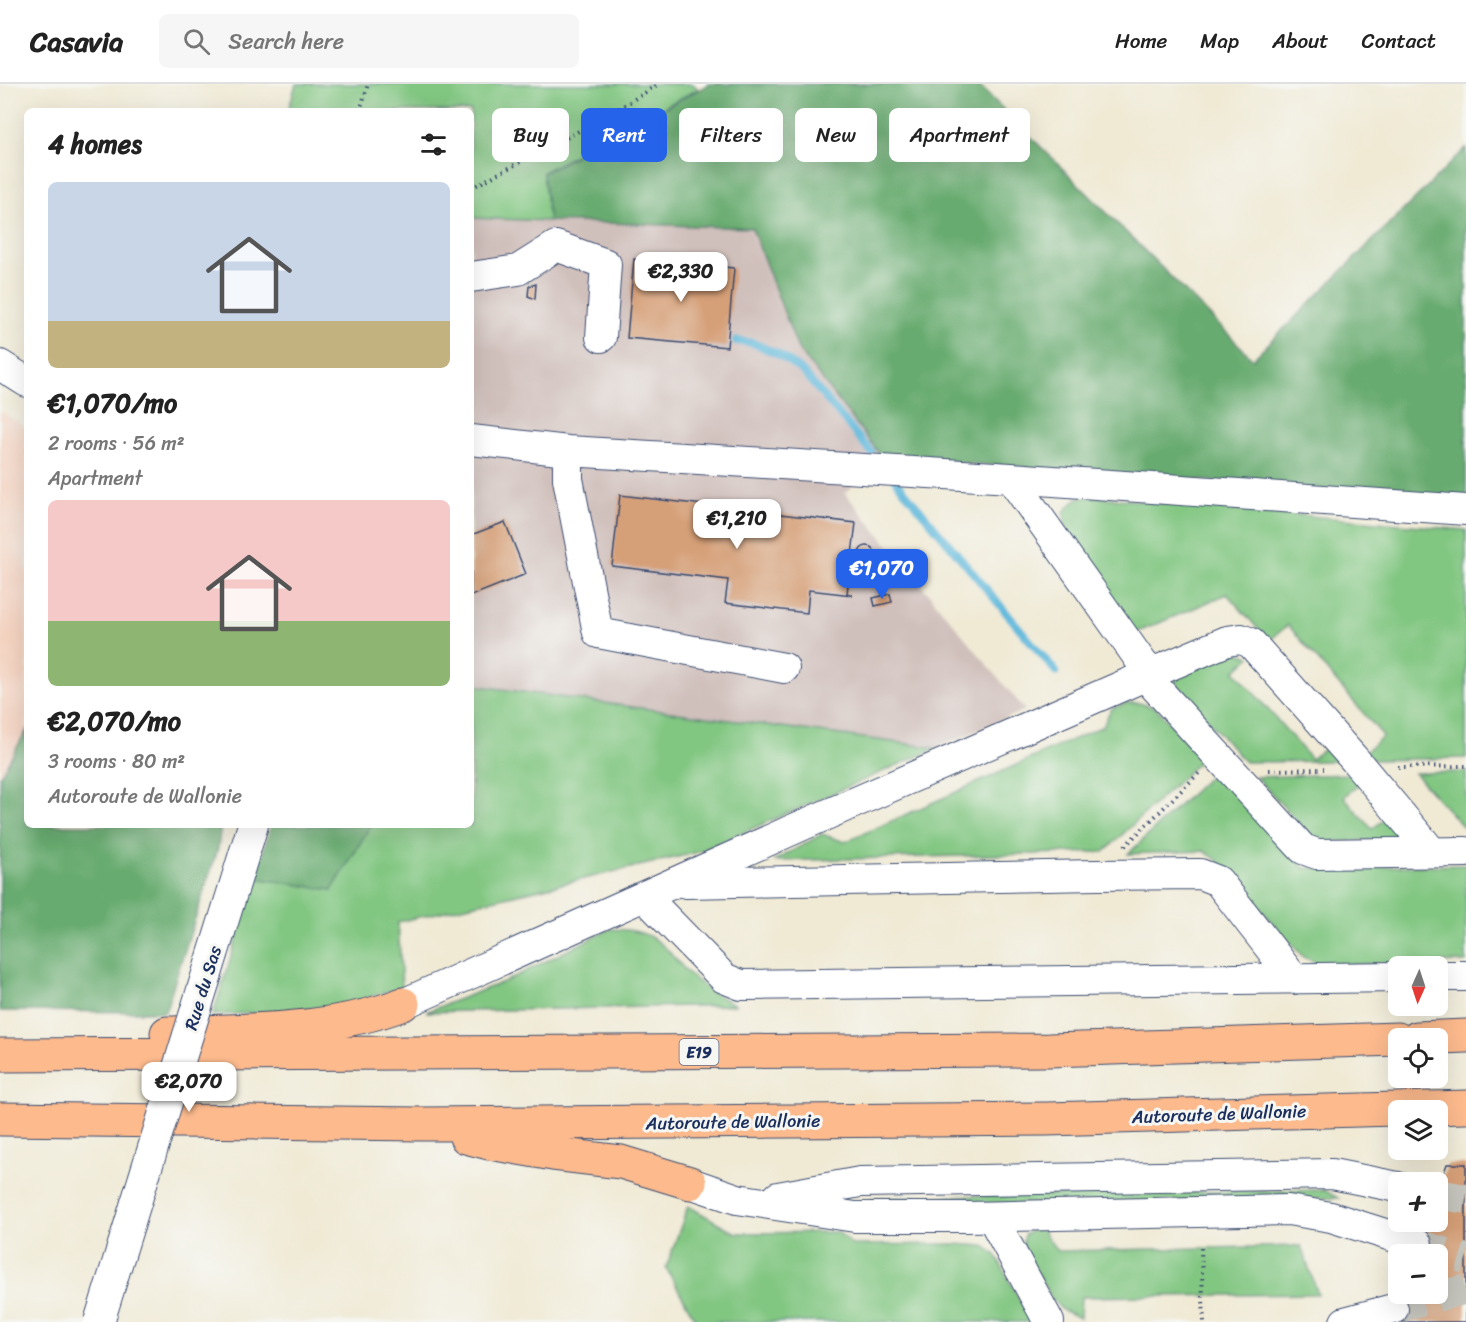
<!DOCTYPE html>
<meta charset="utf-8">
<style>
:root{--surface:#fff;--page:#f6f6f6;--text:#222;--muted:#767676;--line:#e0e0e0;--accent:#2563eb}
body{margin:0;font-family:Sriracha,sans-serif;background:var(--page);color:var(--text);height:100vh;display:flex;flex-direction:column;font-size:22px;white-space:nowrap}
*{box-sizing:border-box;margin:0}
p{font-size:20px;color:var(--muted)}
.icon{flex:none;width:33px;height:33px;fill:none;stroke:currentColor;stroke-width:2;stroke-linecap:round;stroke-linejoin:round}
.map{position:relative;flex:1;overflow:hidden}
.drawer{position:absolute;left:24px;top:24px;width:450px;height:720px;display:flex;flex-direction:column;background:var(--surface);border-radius:9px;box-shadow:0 6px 24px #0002}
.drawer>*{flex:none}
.top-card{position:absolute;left:492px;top:24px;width:570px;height:54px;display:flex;gap:12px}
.needle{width:39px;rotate:183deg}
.tools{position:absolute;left:1388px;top:872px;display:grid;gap:12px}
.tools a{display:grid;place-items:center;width:60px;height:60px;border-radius:9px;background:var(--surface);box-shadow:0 6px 24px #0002;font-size:30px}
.price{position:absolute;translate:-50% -51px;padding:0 14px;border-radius:12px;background:#fff;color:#222;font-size:20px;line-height:39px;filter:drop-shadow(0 2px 3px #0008)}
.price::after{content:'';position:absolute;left:50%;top:36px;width:18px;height:14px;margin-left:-9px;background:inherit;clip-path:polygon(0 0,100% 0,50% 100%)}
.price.on{background:var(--accent);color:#fff}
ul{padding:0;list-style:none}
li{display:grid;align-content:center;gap:12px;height:318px;padding:0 24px}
li span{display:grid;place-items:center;height:186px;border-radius:9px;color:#555}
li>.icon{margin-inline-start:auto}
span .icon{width:108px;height:108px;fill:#fffc;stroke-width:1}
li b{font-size:26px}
h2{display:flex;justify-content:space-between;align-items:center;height:72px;padding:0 24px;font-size:26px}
.pill{padding:0 21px;border-radius:9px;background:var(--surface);box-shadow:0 6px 24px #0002;font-size:21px;line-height:54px}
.pill.on{background:var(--accent);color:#fff}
header{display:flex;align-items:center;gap:36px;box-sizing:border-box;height:84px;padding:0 30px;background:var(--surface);border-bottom:2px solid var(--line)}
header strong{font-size:28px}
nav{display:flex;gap:33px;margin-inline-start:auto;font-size:21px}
.search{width:420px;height:54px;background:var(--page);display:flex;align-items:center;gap:15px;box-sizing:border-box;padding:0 21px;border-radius:9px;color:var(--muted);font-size:22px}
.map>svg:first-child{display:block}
.built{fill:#f4d3c1}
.industrial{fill:#d0c0bc}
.green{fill:#81c681;stroke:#4e7a70;stroke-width:1.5}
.forest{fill:#68ab6f;stroke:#426d66;stroke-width:1.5}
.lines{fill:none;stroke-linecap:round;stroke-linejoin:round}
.stream{stroke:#5db8db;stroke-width:8}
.building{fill:#d59f77}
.minor-tunnel{stroke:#c5c5bd;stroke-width:30;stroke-dasharray:30 15;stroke-linecap:butt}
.minor-casing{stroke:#3b4b70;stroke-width:32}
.highway-casing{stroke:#3b4b70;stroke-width:35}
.path{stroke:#3b4b70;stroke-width:4;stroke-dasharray:1.5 4.5;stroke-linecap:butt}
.minor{stroke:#fff;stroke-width:30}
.highway{stroke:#fcba8d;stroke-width:33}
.minor-bridge-casing{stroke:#3b4b70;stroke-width:32;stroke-linecap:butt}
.minor-bridge{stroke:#fff;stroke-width:30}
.labels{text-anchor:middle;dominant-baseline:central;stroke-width:6;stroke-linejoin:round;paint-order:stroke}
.shield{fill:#f6f6f2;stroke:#5d6b8a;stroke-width:1.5}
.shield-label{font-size:16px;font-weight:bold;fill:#1b2f5e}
.street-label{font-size:18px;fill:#1b2f5e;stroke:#f6f6f2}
</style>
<header>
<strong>Casavia</strong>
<div class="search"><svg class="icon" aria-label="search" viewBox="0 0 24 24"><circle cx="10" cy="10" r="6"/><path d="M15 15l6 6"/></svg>Search here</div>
<nav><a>Home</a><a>Map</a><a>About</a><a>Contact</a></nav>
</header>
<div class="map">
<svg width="1466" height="1238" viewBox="0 0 1466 1238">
<rect width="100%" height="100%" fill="#f6f6f2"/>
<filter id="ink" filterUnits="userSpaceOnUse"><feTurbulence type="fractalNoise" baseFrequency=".0167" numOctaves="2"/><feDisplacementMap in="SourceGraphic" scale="12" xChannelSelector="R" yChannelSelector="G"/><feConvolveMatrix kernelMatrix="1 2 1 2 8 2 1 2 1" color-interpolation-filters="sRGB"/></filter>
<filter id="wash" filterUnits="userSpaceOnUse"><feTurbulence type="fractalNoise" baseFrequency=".008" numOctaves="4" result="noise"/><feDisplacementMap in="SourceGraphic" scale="24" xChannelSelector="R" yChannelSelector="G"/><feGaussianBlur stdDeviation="1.35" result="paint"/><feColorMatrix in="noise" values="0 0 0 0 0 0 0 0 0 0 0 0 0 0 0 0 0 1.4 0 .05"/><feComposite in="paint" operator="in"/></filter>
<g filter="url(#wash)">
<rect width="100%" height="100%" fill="#f0ead5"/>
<path class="built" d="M0 327 27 344V741L0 876Z"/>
<path class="industrial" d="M471 134 752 144 801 269 882 373 845 409 1025 626 937 664 471 601Z"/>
<path class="green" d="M296 0H693L698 5 543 88 549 137 471 134V27H288Z
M1097 413 1466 446V674L1373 676 1365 668 1383 652 1288 541 1269 557 1227 510 1131 551 1065 443 1064 428 1077 414Z
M1235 567 1250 573 1235 587 1311 675 1327 663 1340 677 1245 678 1177 602 1175 596 1179 591Z
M471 601 937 664 699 768 398 838 402 903 351 919 294 927 213 931 255 794 332 806 371 741H471Z
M1127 619H1139L1156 624 1202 675 1104 768 774 777 822 750 845 758 1103 642 1111 625Z
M1466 688V746L1414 689Z
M1352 690 1359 700 1344 713 1372 745 1387 733 1397 745 1396 755 1325 758 1313 754 1256 693Z
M1208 694H1225L1304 784 1466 781V878L1321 881 1303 873 1217 776 1204 767 1128 770Z
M610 845C625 845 643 847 656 856 669 865 678 879 689 890 703 904 719 913 736 921L426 928 506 897Z
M1324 1106 1338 1114 872 1123V1114Z
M688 1122 736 1149 838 1148 852 1161 955 1160 984 1162 996 1171 1031 1238H697L666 1184Z
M1040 1143 1057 1167 1301 1162 1318 1210 1081 1213 1080 1234 1062 1226 1052 1215 1022 1162 1024 1151Z"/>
<path class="forest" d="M709 0H978L1253 275 1466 64V416L882 373 798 265 752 144 549 137 543 89Z
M27 646V741H221L218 764 165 928 0 927V692Z
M271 741H371L332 806 255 794Z"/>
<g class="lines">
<path class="stream" d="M736 257 753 259 778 270 802 287 871 368
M896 397 1056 588"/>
</g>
<g id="blocks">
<path class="building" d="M634 175 734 184 727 263 627 254Z
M536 200 535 215 528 212 529 202Z
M620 411 856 439 847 509 852 511 809 506 807 529 725 519 728 496 612 482Z
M505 438 526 490 471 512V451Z
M859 470a8 8 0 1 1 16 0a8 8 0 1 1-16 0Z
M890 510 892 518 875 522 873 514Z
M1447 1080H1466V1238H1388L1399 1209H1437V1170H1414L1426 1137H1437V1108Z"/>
</g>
</g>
<g filter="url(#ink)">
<use href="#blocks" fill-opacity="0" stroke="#3b4b70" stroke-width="1.5"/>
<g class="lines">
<path class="minor-tunnel" d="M1437 1110 1466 1115
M1417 1160 1466 1175
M1393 1225 1466 1205"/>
<g class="minor-casing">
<path id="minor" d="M471 193 518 186 556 162 606 180 601 253
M0 281 27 298
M471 356 568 367 1011 394 1466 426
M568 367V395L598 549 784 584
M1011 394 1150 590
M1145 592 1227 557 1241 555 1251 559 1355 676 1432 768
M686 799 1096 791 1200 790 1218 797 1294 895
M233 806 253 741
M644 812 724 894 741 901 1398 893
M1437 892H1466
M403 920 803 741 1145 592 1303 765 1317 770 1466 768
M690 1099 737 1115 855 1133H968L1288 1126 1331 1133 1417 1160
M778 1113 860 1098 1332 1090 1398 1103
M992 1133 1049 1238
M1345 1238 1393 1225"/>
</g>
<g class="highway-casing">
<path id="highway" d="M167 949C243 946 331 948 403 920
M1417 954 1466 952
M0 971 1049 966 1398 955
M0 1035 421 1040 1047 1035 1466 1023
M466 1053 489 1059 553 1070 621 1078 690 1099"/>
</g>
<path class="path" d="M360 27 368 0
M471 104 600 36 659 0
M1398 683 1466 682
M1269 686 1324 685
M1125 762 1199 689
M1201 1164 1204 1238"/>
<use href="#minor" class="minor"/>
<use href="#highway" class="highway"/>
<g class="minor-bridge-casing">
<path id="minor-bridge" d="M99 1238 233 806"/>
</g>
<use href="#minor-bridge" class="minor-bridge"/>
</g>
</g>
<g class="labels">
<rect class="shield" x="679.5" y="955" width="39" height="26" rx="4.5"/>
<g class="shield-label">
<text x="699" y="968">E19</text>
</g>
<g class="street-label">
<text transform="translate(203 904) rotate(-73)">Rue du Sas</text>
<text transform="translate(1219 1030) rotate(-2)">Autoroute de Wallonie</text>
<text transform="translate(733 1038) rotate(-1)">Autoroute de Wallonie</text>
</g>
</g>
</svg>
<div class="tools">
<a><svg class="needle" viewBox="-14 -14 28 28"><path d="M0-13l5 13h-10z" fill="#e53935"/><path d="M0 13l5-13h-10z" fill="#767676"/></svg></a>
<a><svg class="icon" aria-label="locate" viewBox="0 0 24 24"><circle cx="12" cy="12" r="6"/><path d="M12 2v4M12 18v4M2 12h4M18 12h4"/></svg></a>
<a><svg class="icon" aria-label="layers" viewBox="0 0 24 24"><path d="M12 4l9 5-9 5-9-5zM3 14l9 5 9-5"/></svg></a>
<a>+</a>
<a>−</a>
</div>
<b class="price" style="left:681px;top:219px">€2,330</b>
<b class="price" style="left:737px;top:466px">€1,210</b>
<b class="price on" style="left:882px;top:516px">€1,070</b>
<b class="price" style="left:189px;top:1029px">€2,070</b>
<div class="top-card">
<a class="pill">Buy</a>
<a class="pill on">Rent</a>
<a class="pill">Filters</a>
<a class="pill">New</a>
<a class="pill">Apartment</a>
</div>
<section class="drawer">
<h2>4 homes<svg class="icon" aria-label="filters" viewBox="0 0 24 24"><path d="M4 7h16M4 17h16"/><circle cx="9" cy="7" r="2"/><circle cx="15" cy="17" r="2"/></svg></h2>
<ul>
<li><span style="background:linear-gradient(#c9d6e8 75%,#c2b280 0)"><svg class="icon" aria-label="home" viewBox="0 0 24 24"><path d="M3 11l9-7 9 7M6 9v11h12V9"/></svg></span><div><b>€1,070/mo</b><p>2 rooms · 56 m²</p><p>Apartment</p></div></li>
<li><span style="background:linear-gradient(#f6c9c9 65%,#8fb573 0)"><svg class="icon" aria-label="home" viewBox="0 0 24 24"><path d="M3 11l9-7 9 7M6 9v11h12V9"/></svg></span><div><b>€2,070/mo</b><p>3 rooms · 80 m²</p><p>Autoroute de Wallonie</p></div></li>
</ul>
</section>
</div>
